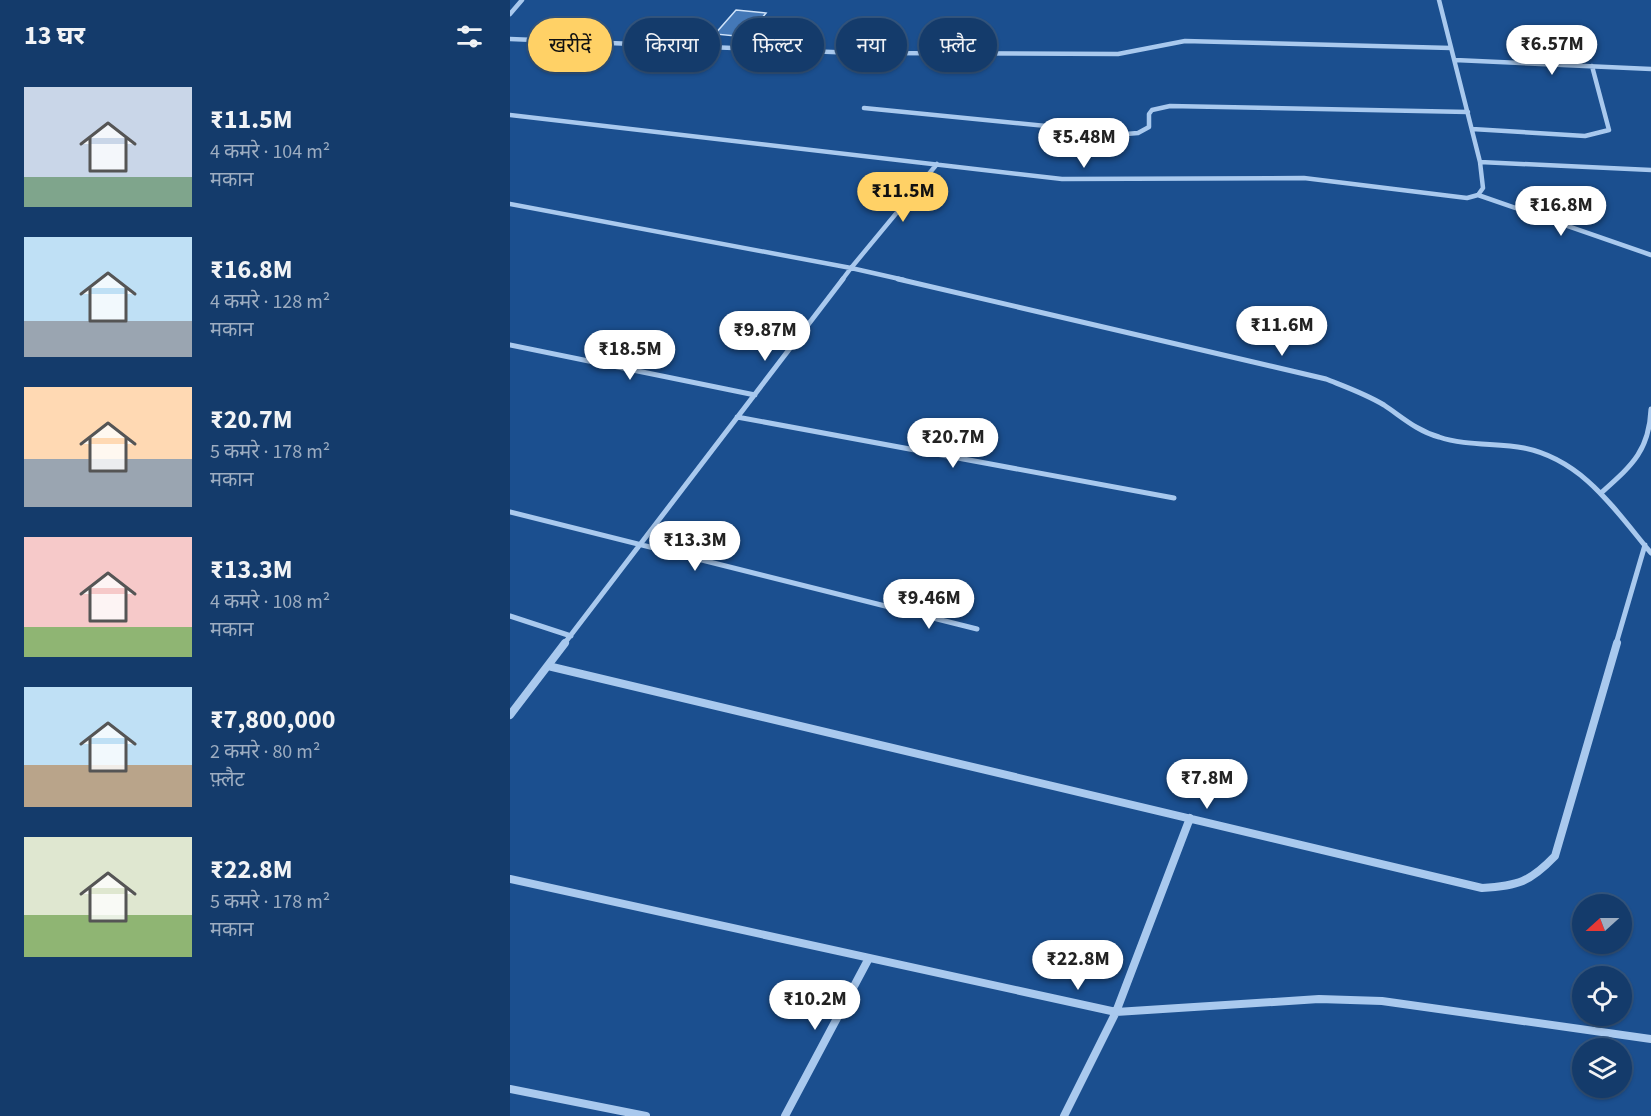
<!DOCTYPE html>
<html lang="hi">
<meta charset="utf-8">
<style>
:root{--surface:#143b6b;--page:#214673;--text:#f1f3f6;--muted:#9dadc1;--line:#33557e;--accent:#ffd166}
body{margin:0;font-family:"Source Sans 3","Noto Sans Devanagari",sans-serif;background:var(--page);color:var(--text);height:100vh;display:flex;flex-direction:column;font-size:22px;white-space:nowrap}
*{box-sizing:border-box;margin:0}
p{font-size:20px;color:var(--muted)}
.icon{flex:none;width:33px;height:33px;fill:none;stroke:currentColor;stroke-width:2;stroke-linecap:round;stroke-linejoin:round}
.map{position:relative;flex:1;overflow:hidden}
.drawer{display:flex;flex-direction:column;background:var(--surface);width:510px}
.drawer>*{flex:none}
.banner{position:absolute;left:18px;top:18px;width:570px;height:54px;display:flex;gap:12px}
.needle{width:39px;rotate:249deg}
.tools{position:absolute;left:1062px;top:894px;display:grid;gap:12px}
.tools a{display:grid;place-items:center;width:60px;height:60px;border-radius:50%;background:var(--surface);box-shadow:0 2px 4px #0004,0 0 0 2px var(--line);font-size:30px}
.price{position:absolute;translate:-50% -51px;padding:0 14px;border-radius:21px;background:#fff;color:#222;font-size:20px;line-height:39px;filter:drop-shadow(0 2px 3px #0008)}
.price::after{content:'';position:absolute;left:50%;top:36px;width:18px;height:14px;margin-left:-9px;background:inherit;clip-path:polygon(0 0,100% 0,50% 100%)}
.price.active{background:var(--accent);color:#111}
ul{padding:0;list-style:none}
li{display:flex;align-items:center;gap:18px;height:150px;padding:0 24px}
li span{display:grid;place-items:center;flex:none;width:168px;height:120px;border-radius:0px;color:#555}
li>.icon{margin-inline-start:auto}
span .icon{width:72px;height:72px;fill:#fffc;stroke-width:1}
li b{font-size:26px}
h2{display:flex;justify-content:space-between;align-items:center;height:72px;padding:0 24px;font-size:26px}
.chip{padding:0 21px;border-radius:27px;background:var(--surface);box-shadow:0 2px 4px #0004,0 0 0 2px var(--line);font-size:21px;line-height:54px}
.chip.active{background:var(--accent);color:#111}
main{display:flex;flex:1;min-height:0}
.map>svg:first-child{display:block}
.building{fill:#4478b7;stroke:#cfe3fa;stroke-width:1.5}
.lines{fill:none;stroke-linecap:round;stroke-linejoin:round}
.minor-far2{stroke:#a9c9ee;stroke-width:4.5}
.minor-far1{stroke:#a9c9ee;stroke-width:5}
.minor{stroke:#a9c9ee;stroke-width:8}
</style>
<main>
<section class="drawer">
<h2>13 घर<svg class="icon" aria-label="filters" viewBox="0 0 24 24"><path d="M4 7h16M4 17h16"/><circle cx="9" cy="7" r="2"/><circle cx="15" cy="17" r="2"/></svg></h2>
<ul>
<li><span style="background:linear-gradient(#c9d6e8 75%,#7fa58c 0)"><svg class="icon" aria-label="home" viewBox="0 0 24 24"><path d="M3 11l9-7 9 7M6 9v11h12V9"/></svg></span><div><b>₹11.5M</b><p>4 कमरे · 104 m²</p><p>मकान</p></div></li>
<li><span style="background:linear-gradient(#bfe0f5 70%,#9aa5b1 0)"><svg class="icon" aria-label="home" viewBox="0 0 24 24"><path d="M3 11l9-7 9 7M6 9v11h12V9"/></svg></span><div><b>₹16.8M</b><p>4 कमरे · 128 m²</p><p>मकान</p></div></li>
<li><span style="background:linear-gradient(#ffd9b3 60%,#9aa5b1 0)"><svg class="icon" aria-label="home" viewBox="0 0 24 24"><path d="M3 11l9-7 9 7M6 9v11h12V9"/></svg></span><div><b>₹20.7M</b><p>5 कमरे · 178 m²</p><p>मकान</p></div></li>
<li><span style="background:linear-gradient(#f6c9c9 75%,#8fb573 0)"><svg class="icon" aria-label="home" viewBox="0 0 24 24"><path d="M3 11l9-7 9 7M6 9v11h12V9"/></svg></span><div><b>₹13.3M</b><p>4 कमरे · 108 m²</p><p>मकान</p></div></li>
<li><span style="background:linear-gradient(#bfe0f5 65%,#b9a48a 0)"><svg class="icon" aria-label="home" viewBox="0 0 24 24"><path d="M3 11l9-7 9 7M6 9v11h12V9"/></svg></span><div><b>₹7,800,000</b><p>2 कमरे · 80 m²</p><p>फ़्लैट</p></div></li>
<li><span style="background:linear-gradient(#dfe7d0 65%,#8fb573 0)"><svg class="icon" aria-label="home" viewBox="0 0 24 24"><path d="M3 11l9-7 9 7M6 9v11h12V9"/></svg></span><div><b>₹22.8M</b><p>5 कमरे · 178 m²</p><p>मकान</p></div></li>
</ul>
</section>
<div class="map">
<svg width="1141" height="1116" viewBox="0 0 1141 1116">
<rect width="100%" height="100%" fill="#1b4f8f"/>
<path class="building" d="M226 10 256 13 236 37 205 34Z"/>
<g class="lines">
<path class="minor-far2" d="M0 14 12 0
M0 39 347 53 608 54 675 41 941 48
M945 60 1141 69
M354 108 616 134 628 133 639 127V114L642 110 660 106 958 112
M0 115 552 179 794 178 957 198 968 195 973 188 970 162 929 0
M962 129 1075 136 1099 130 1082 66
M970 162 1141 170
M968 195 1141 255
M0 204 341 268 332 280
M394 280 341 268 427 164"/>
<path class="minor-far1" d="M388 279 816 379C836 387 856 394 874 405 892 417 907 431 929 437 955 446 987 443 1014 448 1073 460 1105 510 1141 553
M0 345 245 395
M227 417 664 498
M1091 493C1121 466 1139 452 1141 409
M0 512 467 629
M0 616 61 636
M54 644 333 279
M1106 644 1135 545"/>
<path class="minor" d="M38 666 972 888C1008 886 1020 882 1045 856L1107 643
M0 715 55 643
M0 879 606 1012 809 999 872 1001 1141 1039
M0 1089 136 1116
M275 1116 359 958
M554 1116 606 1012 680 818"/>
</g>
</svg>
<div class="tools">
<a><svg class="needle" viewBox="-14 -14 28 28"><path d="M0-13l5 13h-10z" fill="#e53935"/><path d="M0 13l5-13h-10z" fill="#9dadc1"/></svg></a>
<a><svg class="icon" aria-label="locate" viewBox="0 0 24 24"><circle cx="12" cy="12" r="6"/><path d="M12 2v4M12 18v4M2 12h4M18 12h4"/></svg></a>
<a><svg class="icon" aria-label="layers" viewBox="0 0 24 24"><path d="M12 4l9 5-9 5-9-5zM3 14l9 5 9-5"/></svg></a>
</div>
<b class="price" style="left:1042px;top:76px">₹6.57M</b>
<b class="price" style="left:574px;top:169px">₹5.48M</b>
<b class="price active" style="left:393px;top:223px">₹11.5M</b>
<b class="price" style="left:1051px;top:237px">₹16.8M</b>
<b class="price" style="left:772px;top:357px">₹11.6M</b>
<b class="price" style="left:255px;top:362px">₹9.87M</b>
<b class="price" style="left:120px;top:381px">₹18.5M</b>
<b class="price" style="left:443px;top:469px">₹20.7M</b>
<b class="price" style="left:185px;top:572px">₹13.3M</b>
<b class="price" style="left:419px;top:630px">₹9.46M</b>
<b class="price" style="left:697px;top:810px">₹7.8M</b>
<b class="price" style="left:568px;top:991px">₹22.8M</b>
<b class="price" style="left:305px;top:1031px">₹10.2M</b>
<div class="banner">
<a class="chip active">खरीदें</a>
<a class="chip">किराया</a>
<a class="chip">फ़िल्टर</a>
<a class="chip">नया</a>
<a class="chip">फ़्लैट</a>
</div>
</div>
</main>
